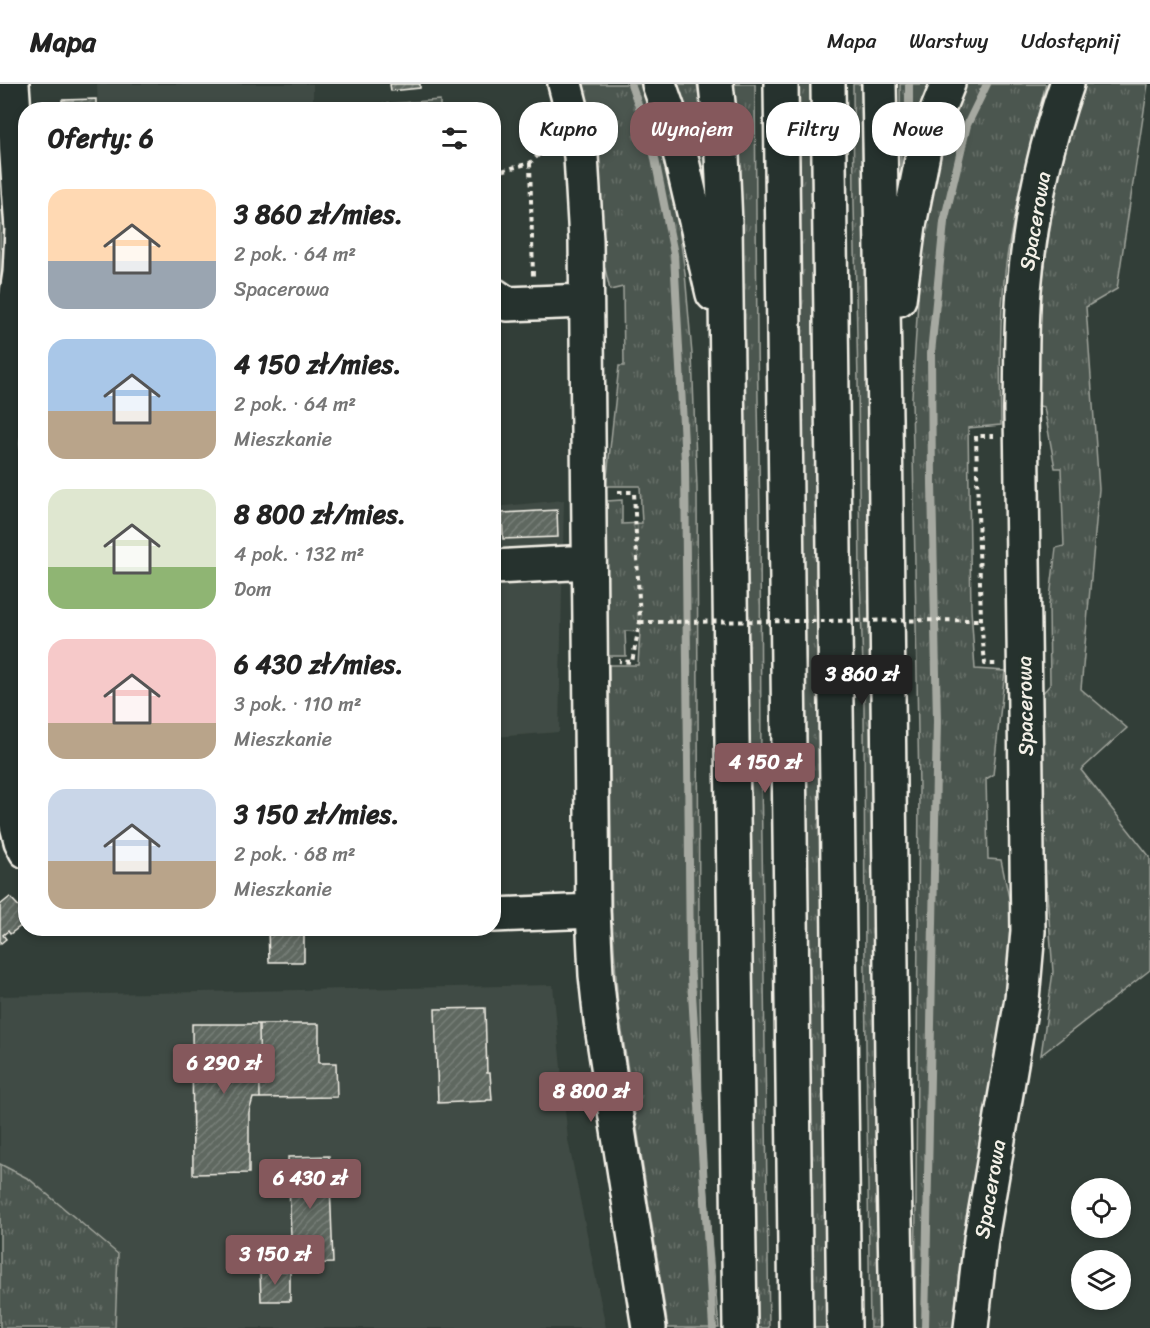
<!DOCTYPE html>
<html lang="pl">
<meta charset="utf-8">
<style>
:root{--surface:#fff;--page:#f2f2f2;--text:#222;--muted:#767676;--line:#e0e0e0;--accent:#85585c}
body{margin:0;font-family:Sriracha,sans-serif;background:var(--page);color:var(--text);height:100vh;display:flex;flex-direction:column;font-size:22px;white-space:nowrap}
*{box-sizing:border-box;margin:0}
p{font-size:20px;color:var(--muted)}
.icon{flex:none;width:33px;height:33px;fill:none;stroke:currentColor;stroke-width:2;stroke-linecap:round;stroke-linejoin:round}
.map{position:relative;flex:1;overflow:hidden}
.drawer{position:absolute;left:18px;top:18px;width:483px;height:834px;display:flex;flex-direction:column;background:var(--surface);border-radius:24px;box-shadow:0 3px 9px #0003}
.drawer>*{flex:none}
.banner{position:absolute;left:519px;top:18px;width:540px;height:54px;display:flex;gap:12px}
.tools{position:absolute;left:1071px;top:1094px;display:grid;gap:12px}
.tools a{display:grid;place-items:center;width:60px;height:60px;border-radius:50%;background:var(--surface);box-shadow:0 3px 9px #0003;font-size:30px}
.price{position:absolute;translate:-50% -51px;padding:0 14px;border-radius:6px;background:var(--accent);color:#fff;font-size:20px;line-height:39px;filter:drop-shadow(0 2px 3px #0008)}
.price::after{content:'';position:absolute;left:50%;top:36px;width:18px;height:14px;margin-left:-9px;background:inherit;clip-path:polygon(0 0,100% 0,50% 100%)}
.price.selected{background:#222;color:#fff}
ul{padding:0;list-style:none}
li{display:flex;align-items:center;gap:18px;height:150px;padding:0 30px}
li span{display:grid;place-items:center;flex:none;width:168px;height:120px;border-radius:18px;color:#555}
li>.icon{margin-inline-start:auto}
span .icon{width:72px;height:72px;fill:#fffc;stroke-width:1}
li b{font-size:26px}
h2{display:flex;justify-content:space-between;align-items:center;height:72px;padding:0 30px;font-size:26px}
.chip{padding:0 21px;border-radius:24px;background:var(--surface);box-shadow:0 3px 9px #0003;font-size:21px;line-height:54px}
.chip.selected{background:var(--accent);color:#fff}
header{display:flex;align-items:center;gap:36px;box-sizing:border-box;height:84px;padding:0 30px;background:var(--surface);border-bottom:2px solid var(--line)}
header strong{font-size:28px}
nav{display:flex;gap:33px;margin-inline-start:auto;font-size:21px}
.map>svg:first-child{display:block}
.built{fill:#404b44}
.grass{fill:url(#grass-tufts);stroke:#a0a49c;stroke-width:1.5}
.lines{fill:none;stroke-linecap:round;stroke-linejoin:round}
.stream{stroke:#a6a9a1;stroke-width:8}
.building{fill:url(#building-hatch);stroke:#f4f1e8;stroke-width:1.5}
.minor-casing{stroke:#f4f1e8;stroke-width:38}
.major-casing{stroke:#f4f1e8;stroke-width:38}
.highway-casing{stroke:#f4f1e8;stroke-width:38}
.path{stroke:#f4f1e8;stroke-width:4;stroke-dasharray:4.5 4.5;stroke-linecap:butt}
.minor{stroke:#26332d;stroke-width:33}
.major{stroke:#26332d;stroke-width:33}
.highway{stroke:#26332d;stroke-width:33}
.path-bridge{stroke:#f4f1e8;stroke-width:4;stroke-dasharray:4.5 4.5;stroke-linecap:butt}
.labels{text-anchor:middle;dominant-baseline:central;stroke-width:6;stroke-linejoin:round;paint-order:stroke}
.street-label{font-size:21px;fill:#f4f1e8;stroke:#26332d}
</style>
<header>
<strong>Mapa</strong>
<nav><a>Mapa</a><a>Warstwy</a><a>Udostępnij</a></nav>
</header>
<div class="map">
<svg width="1150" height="1244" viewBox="0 0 1150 1244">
<defs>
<pattern id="grass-tufts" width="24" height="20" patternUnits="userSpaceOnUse" patternTransform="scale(1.5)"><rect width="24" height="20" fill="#4c564f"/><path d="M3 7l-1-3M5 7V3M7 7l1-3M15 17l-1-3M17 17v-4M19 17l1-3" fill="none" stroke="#666f68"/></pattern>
<pattern id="building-hatch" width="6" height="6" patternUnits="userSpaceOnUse" patternTransform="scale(1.5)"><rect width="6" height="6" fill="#5f6861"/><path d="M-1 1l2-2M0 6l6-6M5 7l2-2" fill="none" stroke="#777e78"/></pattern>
</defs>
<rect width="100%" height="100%" fill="#323e38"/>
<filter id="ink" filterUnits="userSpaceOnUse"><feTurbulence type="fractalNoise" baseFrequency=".0167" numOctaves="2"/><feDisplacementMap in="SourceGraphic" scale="12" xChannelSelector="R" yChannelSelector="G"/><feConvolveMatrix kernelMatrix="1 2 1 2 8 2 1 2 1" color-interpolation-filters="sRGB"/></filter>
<g filter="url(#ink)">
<path class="built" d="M97 0H313V25H98Z
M564 416 559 648 494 653V423Z
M553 901 568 1056 606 1244H115L118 1170 29 1095 0 1080V912Z"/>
<path class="grass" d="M579 0H646L673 100 685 189 692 270 697 404 699 846 702 1037 712 1168 719 1244H668L618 922 612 834 609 581H638L640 548 625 547 626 572H608L607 417 622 416V440L642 439 640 402H606L619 282H624L623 203 610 206 598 155Z
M673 0H697L704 44 708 100 704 128Z
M728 0H755L757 259 760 433 761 688 769 1244H755L754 1204V991Z
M798 0H818L827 1244H812L808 877 803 650 801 197Z
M853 0H869L885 1244H870L865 889 864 614 860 492 858 296 854 120Z
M900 0H933L910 60 901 90Z
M965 0H1046C1030 59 1015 119 1006 180 999 233 1000 287 1001 341L968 344 971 525 975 585 1005 587 993 691 986 695 988 775 1001 776 1012 828 1011 878 979 1087 960 1192 959 1244H915L919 704 912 313 924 121 945 46Z
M1086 0H1148L1117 205 1086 223 1099 405 1081 605 1127 644 1081 686 1150 773V886L1041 971 1053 888 1045 783 1041 611 1050 601 1049 522 1056 464 1064 462 1061 384H1055L1044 323 1029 320 1042 202 1060 71Z
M440 16V25H375V21Z
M11 125 0 271V127Z
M0 1080 29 1095 118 1170 115 1244H0Z"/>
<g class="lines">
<path class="stream" d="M631 0 652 60 674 170 685 378 690 878 713 1244
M909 0V32
M925 1244 937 637 932 400 931 269 944 138 967 41 987 0"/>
</g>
<path class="building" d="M390 0H420V4L391 7Z
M96 15V26H62V16Z
M557 426 558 453 503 455 502 429Z
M10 813 26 830V838L10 850 8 847 3 851 6 855 0 860V821Z
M268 844H304V878H269Z
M485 924 487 989H490L492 1016H487L486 1017 438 1019 435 925Z
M192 940H259L260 1014H253L249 1028V1089L193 1090Z
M259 940H319V979H336L337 1013 260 1014Z
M329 1072 333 1179 292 1180 288 1073Z
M290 1187V1217H261L260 1188Z"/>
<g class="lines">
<g class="minor-casing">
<path id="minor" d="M12 0 22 145 20 189 10 255 3 359 10 479 12 673 11 718 21 757 26 767
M565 0 575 39 581 72 586 156 593 827 596 891 601 937 649 1244
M494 211 507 220 586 217
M494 483 589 478
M494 831 593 827
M971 1244 981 1155 1022 915 1028 847 1021 325C1022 285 1021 245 1024 206 1030 136 1044 66 1067 0"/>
</g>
<g class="major-casing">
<path id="major" d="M781 0 796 1244
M828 0 844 1244"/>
</g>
<g class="highway-casing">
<path id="highway" d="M659 0 674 43 713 210
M716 0 721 49 725 140 740 1244
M879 0 885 333 892 976 897 1244
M899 215 909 141 926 55 948 0"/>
</g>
<path class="path" d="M530 79 533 192
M494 89 530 79 550 60
M994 352H976L981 536 985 580H998
M618 408H634L640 538 632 578 619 577"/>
<use href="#minor" class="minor"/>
<use href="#major" class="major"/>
<use href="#highway" class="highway"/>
<path class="path-bridge" d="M640 538 981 536"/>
</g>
</g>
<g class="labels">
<g class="street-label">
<text transform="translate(1035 137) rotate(-80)">Spacerowa</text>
<text transform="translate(1025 622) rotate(-91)">Spacerowa</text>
<text transform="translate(990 1105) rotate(-80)">Spacerowa</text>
</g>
</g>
</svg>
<div class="tools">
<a><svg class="icon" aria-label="locate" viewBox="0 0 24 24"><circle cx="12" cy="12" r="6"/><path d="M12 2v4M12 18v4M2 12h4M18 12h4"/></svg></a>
<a><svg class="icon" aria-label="layers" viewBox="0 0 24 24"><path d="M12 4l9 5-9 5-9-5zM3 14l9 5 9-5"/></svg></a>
</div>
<b class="price selected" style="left:862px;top:622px">3 860 zł</b>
<b class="price" style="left:765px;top:710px">4 150 zł</b>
<b class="price" style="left:224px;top:1011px">6 290 zł</b>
<b class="price" style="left:591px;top:1039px">8 800 zł</b>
<b class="price" style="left:310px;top:1126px">6 430 zł</b>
<b class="price" style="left:275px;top:1202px">3 150 zł</b>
<div class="banner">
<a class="chip">Kupno</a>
<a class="chip selected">Wynajem</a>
<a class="chip">Filtry</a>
<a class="chip">Nowe</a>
</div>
<section class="drawer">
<h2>Oferty: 6<svg class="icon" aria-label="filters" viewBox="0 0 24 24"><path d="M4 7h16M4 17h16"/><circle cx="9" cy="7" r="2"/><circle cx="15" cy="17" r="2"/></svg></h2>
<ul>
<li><span style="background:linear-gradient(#ffd9b3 60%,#9aa5b1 0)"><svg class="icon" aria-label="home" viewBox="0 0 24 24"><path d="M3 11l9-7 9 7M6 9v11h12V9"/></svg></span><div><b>3 860 zł/mies.</b><p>2 pok. · 64 m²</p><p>Spacerowa</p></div></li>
<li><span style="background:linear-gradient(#a9c7e8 60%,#b9a48a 0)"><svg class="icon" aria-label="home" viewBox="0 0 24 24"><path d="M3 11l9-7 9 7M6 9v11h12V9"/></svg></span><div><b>4 150 zł/mies.</b><p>2 pok. · 64 m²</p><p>Mieszkanie</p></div></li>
<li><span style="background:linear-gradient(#dfe7d0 65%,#8fb573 0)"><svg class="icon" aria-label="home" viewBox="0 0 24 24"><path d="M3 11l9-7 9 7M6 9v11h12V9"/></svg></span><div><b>8 800 zł/mies.</b><p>4 pok. · 132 m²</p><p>Dom</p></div></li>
<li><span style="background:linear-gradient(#f6c9c9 70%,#b9a48a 0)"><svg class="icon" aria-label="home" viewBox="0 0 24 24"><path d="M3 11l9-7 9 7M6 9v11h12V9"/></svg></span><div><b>6 430 zł/mies.</b><p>3 pok. · 110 m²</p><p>Mieszkanie</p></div></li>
<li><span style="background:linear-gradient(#c9d6e8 60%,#b9a48a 0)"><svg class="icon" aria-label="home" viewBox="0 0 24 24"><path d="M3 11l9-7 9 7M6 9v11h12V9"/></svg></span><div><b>3 150 zł/mies.</b><p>2 pok. · 68 m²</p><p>Mieszkanie</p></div></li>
</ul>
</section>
</div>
